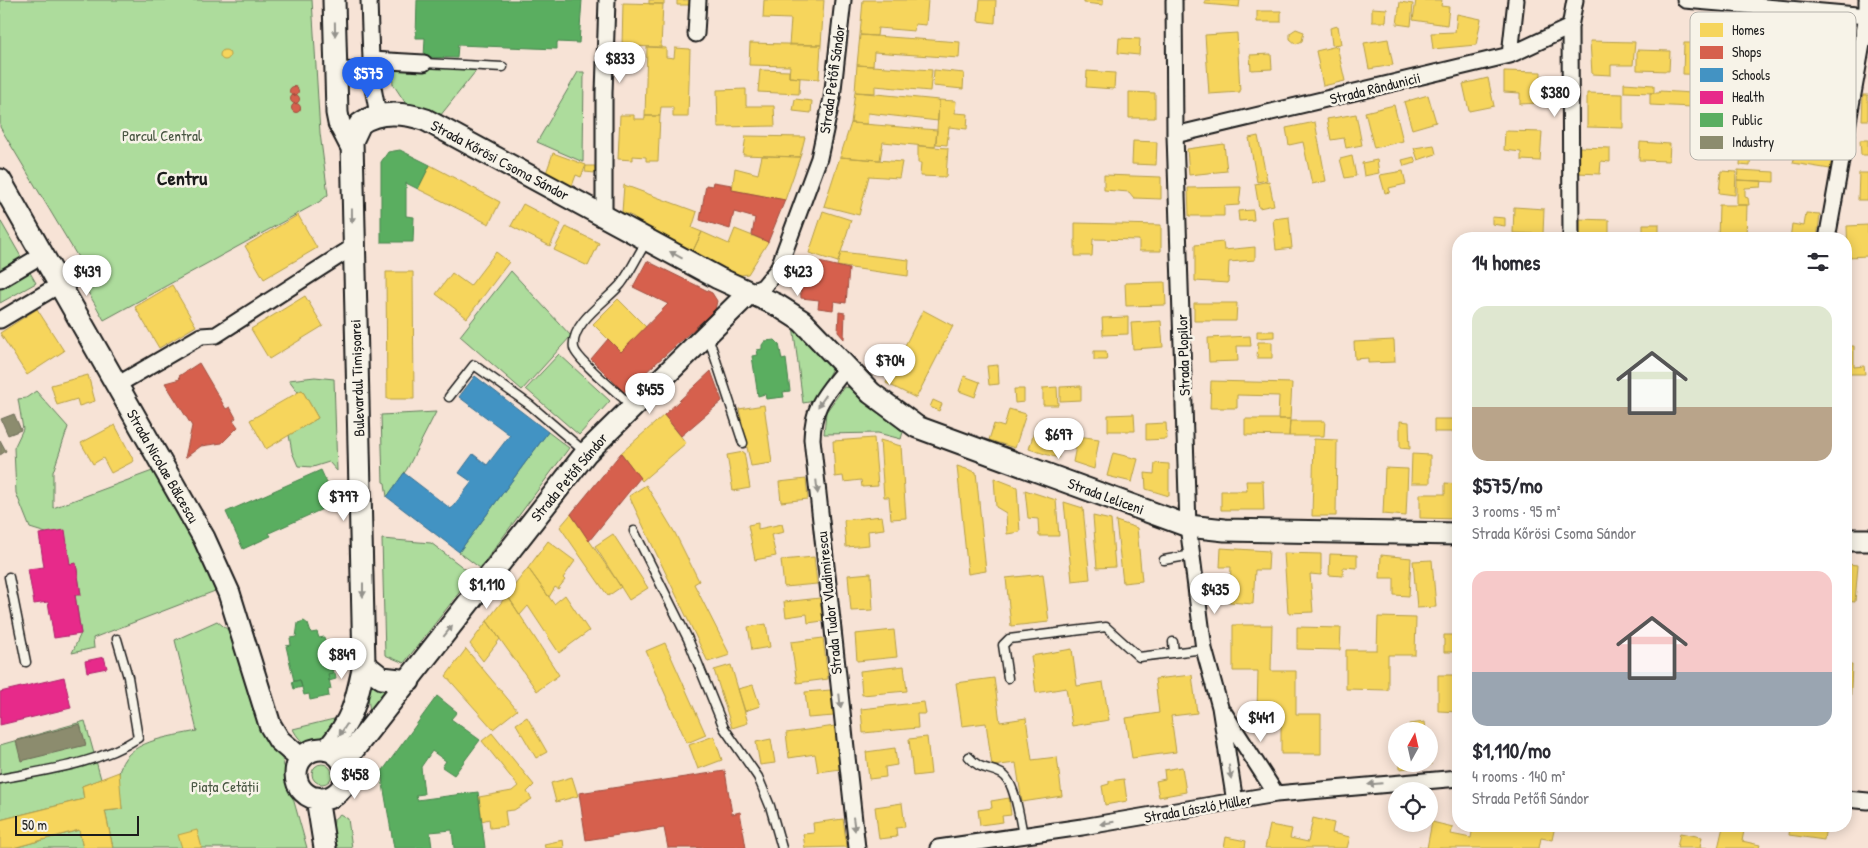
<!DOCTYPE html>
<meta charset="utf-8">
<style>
:root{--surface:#fff;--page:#f2f2f3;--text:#2b2b33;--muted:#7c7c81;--accent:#2563eb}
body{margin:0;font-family:"Patrick Hand",sans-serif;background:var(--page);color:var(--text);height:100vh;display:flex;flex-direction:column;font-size:19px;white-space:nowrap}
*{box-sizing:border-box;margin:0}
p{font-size:16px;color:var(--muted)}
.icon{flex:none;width:28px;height:28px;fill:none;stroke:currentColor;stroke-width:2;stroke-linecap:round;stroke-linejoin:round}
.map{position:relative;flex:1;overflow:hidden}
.sheet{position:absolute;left:1452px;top:232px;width:400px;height:600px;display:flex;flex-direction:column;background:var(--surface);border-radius:20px;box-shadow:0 2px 12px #0003}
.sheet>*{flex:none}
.needle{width:32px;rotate:8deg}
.buttons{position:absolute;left:1388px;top:722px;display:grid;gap:10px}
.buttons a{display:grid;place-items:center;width:50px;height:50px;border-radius:50%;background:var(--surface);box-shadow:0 2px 12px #0003;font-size:25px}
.scale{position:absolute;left:15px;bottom:12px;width:124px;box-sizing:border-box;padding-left:5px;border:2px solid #1c1c1c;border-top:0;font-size:14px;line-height:18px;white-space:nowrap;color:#1c1c1c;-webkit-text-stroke:4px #f7f3e8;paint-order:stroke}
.price{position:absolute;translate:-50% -42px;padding:0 11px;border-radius:18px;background:#fff;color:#222;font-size:16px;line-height:32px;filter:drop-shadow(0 1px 2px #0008)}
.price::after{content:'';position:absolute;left:50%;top:30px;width:15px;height:11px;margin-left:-8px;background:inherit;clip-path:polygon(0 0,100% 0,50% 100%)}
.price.selected{background:var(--accent);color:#fff}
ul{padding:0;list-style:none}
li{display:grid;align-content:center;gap:10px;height:265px;padding:0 20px}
li span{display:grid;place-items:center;height:155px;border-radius:15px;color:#555}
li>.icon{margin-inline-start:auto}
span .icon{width:90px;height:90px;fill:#fffc;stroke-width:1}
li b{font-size:21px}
h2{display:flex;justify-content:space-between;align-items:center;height:60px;padding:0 20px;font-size:21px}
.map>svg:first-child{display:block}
.green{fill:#addc9c;stroke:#647c5c}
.homes{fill:#f6d55c;stroke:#b59e49}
.shops{fill:#d6604d;stroke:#9e4c3e}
.schools{fill:#4393c3;stroke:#376f91}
.health{fill:#e7298a;stroke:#aa2569}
.public{fill:#5aae61;stroke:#47824c}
.industry{fill:#8c8c6e;stroke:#6a6a55}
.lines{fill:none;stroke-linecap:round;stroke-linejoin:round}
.lane-casing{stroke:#1c1c1c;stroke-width:11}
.street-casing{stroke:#1c1c1c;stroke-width:19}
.secondary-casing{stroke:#1c1c1c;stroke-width:25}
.lane{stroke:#f7f3e8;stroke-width:8}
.street{stroke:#f7f3e8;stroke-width:15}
.secondary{stroke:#f7f3e8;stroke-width:21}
.oneway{fill:#94928c}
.labels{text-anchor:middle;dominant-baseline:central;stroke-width:5;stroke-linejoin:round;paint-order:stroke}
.street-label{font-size:15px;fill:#1c1c1c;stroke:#f7f3e8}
.park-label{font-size:15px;fill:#485642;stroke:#f7f3e8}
.district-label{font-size:20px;font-weight:bold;fill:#1c1c1c;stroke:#f7f3e8}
.key{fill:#f7f3e8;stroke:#b5b2ab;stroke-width:1}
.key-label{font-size:14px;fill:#1c1c1c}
</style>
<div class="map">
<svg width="1868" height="848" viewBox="0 0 1868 848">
<rect width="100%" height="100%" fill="#f7e3d6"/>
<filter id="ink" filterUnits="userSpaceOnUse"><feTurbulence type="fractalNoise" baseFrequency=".02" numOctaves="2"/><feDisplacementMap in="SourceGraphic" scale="10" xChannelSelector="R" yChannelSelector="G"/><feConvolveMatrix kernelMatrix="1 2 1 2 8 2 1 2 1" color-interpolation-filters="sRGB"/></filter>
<g filter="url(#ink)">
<path class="green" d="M0 0H312L320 133 328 195 319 202 104 320 81 280 88 274 0 127Z
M391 62 479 67 440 116 410 110 393 84Z
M578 72H584L583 162 537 142Z
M0 220 36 283 0 303Z
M511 271 571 336 522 390 460 336Z
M793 325 830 362 832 368 815 401 803 403Z
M559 354 610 401 579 435 526 389Z
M315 377 334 379 337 471 329 462 313 467 298 466 292 452 289 435 318 418 302 390 298 392 289 380Z
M844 387 852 388 903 432 901 439 878 433 824 434 826 412Z
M36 391 68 427 53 472V508L155 470 200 552 215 591 93 638 94 648 72 653 81 633 75 595 81 594 76 564H70L46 533 30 528 16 493 14 448 23 429 18 399 26 398Z
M436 412 407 469 387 497 385 483 383 482 381 415Z
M548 432 569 448 480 568 459 552Z
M382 539 431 543 473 575 404 663 385 655Z
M217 621 239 639 277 741 307 848H113L105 811 122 809C121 798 118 785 119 774 123 740 171 737 197 731L175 640Z
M366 681 390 687 370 713Z
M346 716C332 733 310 763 293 729Z
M85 721 101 779 82 786 84 799 0 820V745Z
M312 774a10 10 0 1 1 20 0a10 10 0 1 1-20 0Z
M340 814 348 819 352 848H338L333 832 334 819Z
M79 830 83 848H13Z"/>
<path class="homes" d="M649 0H664V4H649Z
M677 0H692V5H677Z
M764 0H824L821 45H789L791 19 763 18Z
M863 0H928L926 25 915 24 914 31 878 28 877 36 860 35Z
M980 0H996L995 23 978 21Z
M1084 0H1103V5L1084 3Z
M1205 0H1240L1239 7 1205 4Z
M1416 0H1442L1441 6 1449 7 1447 25 1413 20Z
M1400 2 1413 4 1411 26 1397 24Z
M623 3 663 4 661 47 622 46Z
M1372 8 1387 9 1386 22H1372Z
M1257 11H1281V22H1257Z
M1457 14 1481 19 1476 45 1433 49 1431 33 1455 32Z
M1338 26 1341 44 1332 45 1330 28Z
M1296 29 1304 32 1302 41 1296 44 1290 39V33Z
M1237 33 1240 92 1209 94 1205 35Z
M860 35 960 42 959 58 874 52 873 66 857 65Z
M1119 38 1140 39 1139 55 1118 53Z
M1388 39 1393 65 1369 69 1364 43Z
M1590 41 1635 42 1633 65H1611V75L1592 74Z
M750 43 821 45 819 79 789 77 790 66 749 65Z
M1684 43H1713V75L1683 74Z
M1337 46 1345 81 1323 86 1316 51Z
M647 47 666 48V57L674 58 675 48 690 49 688 117H673V107H661L660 116H645Z
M1637 50 1670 51 1669 71 1637 70Z
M220 55a5 5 0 1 1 10 0a5 5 0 1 1-10 0Z
M1271 54 1272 69 1251 70 1250 55Z
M857 65 932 70 930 91 875 86V93L855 92Z
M760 70 789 71V77L800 78 799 94 758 92Z
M934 70 964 73 963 89 933 86Z
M1087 71 1115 73 1114 89 1086 87Z
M1504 71 1541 72V103L1520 104V93L1504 92Z
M1488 78 1494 106 1469 111 1463 84Z
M1624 83 1654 85V93L1624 92Z
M746 89V106H774L775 126 718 127 717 90Z
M1660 91 1692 93V107L1650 105V93H1659Z
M855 92 939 100 938 121 868 113 867 124 851 123Z
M1129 92 1155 93V118H1129Z
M1587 93 1623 94V128L1587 127Z
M1428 95 1436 122 1412 129 1404 102Z
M1863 95H1868V120H1862Z
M795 99 812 101 811 113 793 111Z
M939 100 956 101 955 113 968 114 967 129 949 127 947 145 936 144Z
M1394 105 1403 141 1374 148 1365 112Z
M1356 114 1362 145 1346 148 1344 138 1331 140 1327 119Z
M620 115H634V119H645V116H660L658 161H646V157L633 156V160L618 159Z
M1315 122 1326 181 1312 184 1303 142 1289 145 1286 128Z
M851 123 937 130 935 147 883 142 880 160 840 157Z
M1505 131 1542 132 1540 161 1521 160V152L1504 150Z
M1712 134H1723V139H1738L1739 136 1742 135 1752 136 1750 166 1740 165 1741 148 1712 147Z
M746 136 805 137 800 157 743 155Z
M1258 136 1267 180 1257 182 1249 138Z
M1798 138 1835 144 1830 169 1793 163Z
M1860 140H1868V155H1861Z
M1133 141 1157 142 1156 165 1132 164Z
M1640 142 1670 144 1669 161 1639 160Z
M1224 144 1227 171 1189 175 1187 149Z
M1434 145 1436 154 1418 160 1414 148Z
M918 146 948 148 946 177 920 176 921 163H918Z
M1579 147 1610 148V162L1601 161 1600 174 1578 173Z
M553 153 586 165 581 177 576 175 572 186 545 176Z
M762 156 800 157 785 200 732 190 735 168 758 174Z
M1352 156 1356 176 1345 178 1340 159Z
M840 157 902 162 899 178 869 176 859 215 824 206Z
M1414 157 1416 163 1404 166 1402 160Z
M1377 160 1379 173 1364 176 1362 163Z
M430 165 500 202 489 224 418 189Z
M586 166H595V173L585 172Z
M1738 170 1774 172V182L1737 180Z
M1403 171 1406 184 1389 188 1390 192 1385 193 1380 175Z
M1721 171 1736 172 1735 195 1719 193Z
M1859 173H1868V200H1858Z
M1104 175 1161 177V199L1134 198 1129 192 1104 190Z
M1737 180 1762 181 1761 187 1745 188V197L1748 198 1749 205H1737Z
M1269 181 1274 205 1259 208 1255 184Z
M624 185 697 212 692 228 702 232 690 257 630 229 634 217 622 212Z
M1241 187 1239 205 1224 206V216H1189L1188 188Z
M523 204 561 224 550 246 511 226Z
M1719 205H1747L1746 239H1718Z
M1514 207 1544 209 1543 234 1513 233Z
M1253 210 1254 220 1239 221 1238 211Z
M823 211 851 220 838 262 809 253Z
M1806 213 1820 214 1817 239H1790L1792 224 1804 226Z
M298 215 317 248 264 279 245 246Z
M1289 217 1292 248 1276 250 1273 219Z
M1492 217 1505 218V226L1492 224Z
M1578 219 1609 220V239H1578Z
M1075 223 1161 225V251H1139V240L1093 239 1092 256H1075Z
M1643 224H1659V239H1643Z
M1868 225V256L1848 257 1847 226Z
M566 227 599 243 588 266 554 250Z
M735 229 768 242 748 274 728 277 690 257 702 232 729 244Z
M1223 242 1224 250 1255 247V260L1229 262 1228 283 1195 281V245Z
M496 252 509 262 467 318 436 294 452 273 470 286Z
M841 252 909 260 908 276 837 266Z
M386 272H413L414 399H387Z
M1165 282 1166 305 1126 306 1125 283Z
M172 285 196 326 159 348 135 307Z
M305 296 323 326 269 359 251 329Z
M618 299 646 327 621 352 593 324Z
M1194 303H1237L1236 321H1194Z
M37 309 64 351 27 375 0 333Z
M923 310 953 326 916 398 886 383Z
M1128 317V334L1103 335 1102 318Z
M1161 321 1163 347 1133 349 1131 323Z
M1257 331H1274V337L1257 338Z
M1250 336 1251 346H1237L1238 361 1209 362 1208 338Z
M1394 340 1395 362 1368 363V358L1355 359 1354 342Z
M1258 342H1272V358H1257Z
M1846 346H1854V367L1864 366 1865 374H1846Z
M1094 351H1106L1107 360H1094Z
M998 365 999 384 989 385 987 366Z
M88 375 95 401 79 406 77 399 57 405 51 385Z
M964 376 980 382 975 397 959 391Z
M1211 381 1292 383 1290 419H1278L1279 396 1237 395V408H1210Z
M1081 386V400L1060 401V387Z
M1057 387 1058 405H1043V388Z
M1014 389H1024V402L1015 403Z
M302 390 318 418 266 449 250 420Z
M933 400 942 404 939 411 930 407Z
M764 405 772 463 751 466 739 409Z
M1009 409 1026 414 1015 448 989 440 994 424 1004 427Z
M1134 414 1135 431H1108V415Z
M664 415 686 443 642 481 621 453Z
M1245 419H1290L1289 436 1245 435Z
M1434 419H1457V432H1434Z
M1290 421H1325L1324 436H1289Z
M1400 421 1409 422 1410 449 1400 448Z
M1037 422 1066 431 1058 458 1029 449Z
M1166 423 1167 439 1146 440V424Z
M115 425 134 461 111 473 103 458 93 464 81 443Z
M1078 436 1099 439 1094 469 1073 462Z
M874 438 878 486 862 487 861 480 844 482 843 476 835 477 833 441Z
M1314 439 1337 440 1336 516H1312Z
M880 440 901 446 906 518 891 519 889 497H884Z
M744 452 750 488 733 491 727 455Z
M1113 453 1138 459 1132 482 1107 476Z
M1412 454 1430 455V483H1411Z
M1155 463 1169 464V496L1146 489 1145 473 1154 474Z
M957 466 976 472 986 571 968 574Z
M1385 468 1408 469 1406 516 1383 514Z
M994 478 1017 487 1020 532 1007 534 1006 513 996 507Z
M806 479 808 499 781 502 779 482Z
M1246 481H1263L1264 510H1221V491H1247Z
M1445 483 1459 484V519L1420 518V494H1445Z
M646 485 675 533 699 581 694 584 730 655 708 662 629 496Z
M1025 490 1056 500 1059 536H1039L1038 519 1028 518Z
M1064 502 1083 508 1090 579 1072 581Z
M571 514 621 587 608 596 560 527Z
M882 516 884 529 868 531 869 545 846 547 844 520Z
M1093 516 1111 520 1115 567 1097 568Z
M1116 521 1137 528 1142 581 1123 583Z
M758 523V529L782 524 784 532 771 535 776 556 755 560 748 525Z
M613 534 648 588 629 600 595 546Z
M548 541 575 561 563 578 565 580 558 589 555 587 549 597 528 568Z
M1221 548 1269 551 1268 570H1255L1253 604 1229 602 1231 567H1220Z
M1284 553 1321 554V575L1310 574 1313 612 1288 613Z
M1330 554 1357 555V568L1343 567V576L1329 575Z
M1381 555 1411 558 1409 596 1394 595V578H1380Z
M814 557 817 584 784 587 781 560Z
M1432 560 1436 607 1417 608 1413 561Z
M1846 564 1858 565 1855 602 1846 601Z
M528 568 554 604 565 595 589 631 559 653 528 606 520 615 507 595Z
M1459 570V615H1458L1455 571Z
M871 573 873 610 851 611 848 575Z
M1043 574 1049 622 1011 626 1006 578Z
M507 595 559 675 537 691 487 621Z
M820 598 823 621 808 623 807 614 786 617 784 602Z
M1378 617 1416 618 1415 655H1388V690L1346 689V650H1377Z
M487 621 500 639 483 661 470 644Z
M766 624 770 647 752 650 748 627Z
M1233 625H1272L1271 671H1296V714H1321V754H1281V712H1257L1258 671H1233Z
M1297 627 1341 628 1340 650 1297 649Z
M894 630 897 657 857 661 855 634Z
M1444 635H1459V652H1444Z
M823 638 828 679 797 683 791 642Z
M665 643 706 735 687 743 646 651Z
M466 649 517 710 493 729 446 676Z
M1072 649 1077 686 1103 682 1109 720 1072 726 1066 688 1036 693 1031 656Z
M731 665 748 723 732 728 714 670Z
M1846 665H1852L1847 776H1846Z
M904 666 907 691 862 695 860 671Z
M1192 675 1197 713 1171 716 1176 752 1132 758 1126 718 1159 713 1155 679Z
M1438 675H1459V712L1438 711Z
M994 678 1000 722 1026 718 1032 760 1057 757 1062 796 1022 802 1016 763 992 766 986 723 962 726 956 683Z
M753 685 760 706 745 711 738 689Z
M831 690 834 716 808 718 805 692Z
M924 702 926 714H917L918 728 863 733 861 709Z
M527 717 547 752 536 758 516 724Z
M1425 722 1426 731H1409V724Z
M835 726 841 769 818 772 815 754 789 758 786 733Z
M492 733 534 785 527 792 532 799 514 810 505 811 507 826 490 828 489 819 482 821 479 797 512 791 518 786 482 741Z
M714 736 722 760 698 769 689 745Z
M927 737 931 774 913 776 909 739Z
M771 739 775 763 760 765 756 742Z
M895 748 897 765 885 767 886 777 869 779 866 752Z
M1429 749 1431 765 1400 769V764H1429Z
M1182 767 1186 792 1159 797 1156 781 1165 779 1164 770Z
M119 772 122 809 105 811 113 848H83L79 830 13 848H0V820L84 799 82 786Z
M572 777 578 796 556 802 551 783Z
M1124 779 1127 801 1105 805 1102 786 1109 784V781Z
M1009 798 1011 815 1002 816 1003 822 980 825 978 810 992 808 991 801Z
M902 803 905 827 896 828 897 837 879 839 875 807Z
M1313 818 1334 823 1332 833 1350 837 1347 848H1265L1270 825 1292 829 1290 838 1308 842Z
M843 819 847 847 805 848 803 834 814 833 813 823Z
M1432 822 1453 827 1451 834 1471 838 1473 826H1555L1552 840 1541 838 1539 848H1419V846L1427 848Z
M1790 826H1826L1824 840 1789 835Z
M1723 827 1744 831 1742 841 1760 845 1759 848H1718Z
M197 830 202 848H182L178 835Z
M1680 833 1702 837 1700 847 1707 848H1677Z
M1226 837 1246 841 1245 848H1224Z
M563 840 564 848H545L544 844Z"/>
<path class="shops" d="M289.5 91a4.5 4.5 0 1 1 9 0a4.5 4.5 0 1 1-9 0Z
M290.5 99a4.5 4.5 0 1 1 9 0a4.5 4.5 0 1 1-9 0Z
M291.5 108a4.5 4.5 0 1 1 9 0a4.5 4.5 0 1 1-9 0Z
M713 182 732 185V190L785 200 768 242 752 235 755 218 734 212 730 229 700 220 706 185 712 186Z
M806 259 849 269 846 303 834 301 833 310 818 308 819 300 801 298 800 282Z
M647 261 712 293 717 301 715 310 624 392 591 359 608 339 621 352 668 304 633 287Z
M839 312 845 313 844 339 838 332Z
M199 363 226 409 230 407 236 418 233 420 238 427 222 443 201 446 185 458 192 426 165 383 180 379 179 376Z
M711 371 722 401 681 436 664 415Z
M621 453 640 478 589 541 571 514Z
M725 771 732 814 740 812 746 848H668L664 828 586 840 579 793Z"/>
<path class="schools" d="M475 376 548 432 459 552 387 497 404 473 451 509 472 482 459 473 467 462 473 454 487 465 510 435 459 397Z"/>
<path class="health" d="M65 530 70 564 76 563 81 595H75L81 634 54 638 48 602 34 604 28 569 44 567 39 534Z
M104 657 107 668 87 672 85 661Z
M64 677 71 708 0 725V692Z"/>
<path class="public" d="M417 0H582L579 43 557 42V49L458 45 457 58 424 57 425 38H416Z
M400 150 430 165 418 189 406 183V216L414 217 413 242H381V162L388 152Z
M775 340 779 344 782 360 786 359 790 391 783 392 784 397 766 399 765 394 758 396 752 356 758 355 757 350 762 349V345L765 341Z
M321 470 336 503 269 533 271 536 243 549 226 512Z
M304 621 308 624 311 633 317 632 319 638 324 637 333 673 328 674 331 689 328 690 329 696 310 700 309 694 304 695 300 680 294 681 286 646 291 645 290 638 296 637 298 623Z
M333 673H335L336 679 329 681 328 674Z
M300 680 302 687 294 689 292 682Z
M437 696 457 712 451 719 480 740 454 775 442 767 446 761 432 751 421 767 424 794 416 795 417 800 478 792 485 848H454L452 830 430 832 432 848H394L381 773Z"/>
<path class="industry" d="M14 414 21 430 8 435 1 419Z
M0 440 6 451 0 455Z
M80 724 86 745 21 761 16 741Z"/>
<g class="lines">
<g class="lane-casing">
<path id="lane" d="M424 63 503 67
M708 336 743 443
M449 397 474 365 530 405 585 452
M631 405C621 396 576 359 574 348 570 323 608 300 621 284 631 271 638 254 647 241
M634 531 688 639 724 728 758 777 770 806 782 848
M1164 560 1192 555
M9 577 26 662
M1173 642 1174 653
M1008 678 1003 645 1009 639 1106 627 1139 657 1204 649
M969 757C981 771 987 766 1002 774 1015 781 1020 821 1023 835
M0 779C46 770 98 764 138 738L128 677 117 639"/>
</g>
<g class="street-casing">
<path id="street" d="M369 0 371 60
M1174 0 1175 135 1188 526 1204 649 1220 707 1235 802
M1685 0 1868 16
M696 34 698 0
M1510 55 1516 0
M343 70 370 72 377 109
M370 72 371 60 424 63
M1175 135 1510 55 1570 27
M604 216V93L607 0
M1571 239 1570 27 1575 0
M1827 239 1867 16V0
M0 280 42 255
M749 293 763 287 778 269 819 158 832 98 843 0
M0 320 59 285
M846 368C826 394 813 404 812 439L857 848
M117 385 201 336 216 335 353 247
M1224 713 1276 794
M1846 799 1868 801
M938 848 1082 827 1276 794 1459 778"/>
</g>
<g class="secondary-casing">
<path id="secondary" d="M334 0 337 113 339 123 352 148
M0 180 204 538 229 593 270 725 279 740 301 759
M1846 540H1868
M364 664 382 678 409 681
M296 774a25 25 0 1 1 50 0a25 25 0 1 1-50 0Z
M327 750C353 719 356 703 364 664L352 141 360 124C378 110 406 113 426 120L718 278 777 305 802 321 871 393 917 427 1188 526 1225 530 1459 534
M343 763 586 453 749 293
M317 798 325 848"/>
</g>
<use href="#lane" class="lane"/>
<use href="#street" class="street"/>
<use href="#secondary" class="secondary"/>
</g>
<defs><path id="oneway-solid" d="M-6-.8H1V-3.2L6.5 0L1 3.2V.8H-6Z" transform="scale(1.25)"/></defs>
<g class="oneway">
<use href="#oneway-solid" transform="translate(335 29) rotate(89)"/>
<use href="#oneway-solid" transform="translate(352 216) rotate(89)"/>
<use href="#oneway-solid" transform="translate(676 255) rotate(-151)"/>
<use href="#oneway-solid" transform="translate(822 401) rotate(125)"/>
<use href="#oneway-solid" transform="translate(817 487) rotate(84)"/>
<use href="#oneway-solid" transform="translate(363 590) rotate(90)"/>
<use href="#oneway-solid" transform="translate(448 631) rotate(-52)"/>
<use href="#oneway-solid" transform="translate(840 701) rotate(84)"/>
<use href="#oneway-solid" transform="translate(343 730) rotate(123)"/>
<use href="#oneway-solid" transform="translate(1230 772) rotate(81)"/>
<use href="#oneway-solid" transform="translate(1375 784) rotate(175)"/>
<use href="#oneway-solid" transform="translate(1107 823) rotate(171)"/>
<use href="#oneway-solid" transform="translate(854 824) rotate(82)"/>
</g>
</g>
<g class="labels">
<g class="street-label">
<text transform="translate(832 79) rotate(-82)">Strada Petőfi Sándor</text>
<text transform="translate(1375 88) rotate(-14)">Strada Rândunicii</text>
<text transform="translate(500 160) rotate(28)">Strada Kőrösi Csoma Sándor</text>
<text transform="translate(1183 355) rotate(-92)">Strada Plopilor</text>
<text transform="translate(357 378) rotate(-92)">Bulevardul Timișoarei</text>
<text transform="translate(163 466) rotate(60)">Strada Nicolae Bălcescu</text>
<text transform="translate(569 477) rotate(-50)">Strada Petőfi Sándor</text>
<text transform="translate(1106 496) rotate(20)">Strada Leliceni</text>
<text transform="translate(829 603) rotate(-96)">Strada Tudor Vladimirescu</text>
<text transform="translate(1198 808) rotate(-10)">Strada László Müller</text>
</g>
<g class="park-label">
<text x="162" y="135">Parcul Central</text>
<text x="225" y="786">Piața Cetății</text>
</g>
<g class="district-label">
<text x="182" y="177">Centru</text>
</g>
</g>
<rect x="1690" y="12" width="166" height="148" rx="8" class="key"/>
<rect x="1700" y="23" width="23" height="14" fill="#f6d55c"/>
<rect x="1700" y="46" width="23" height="13" fill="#d6604d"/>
<rect x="1700" y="68" width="23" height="14" fill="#4393c3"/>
<rect x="1700" y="91" width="23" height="13" fill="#e7298a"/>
<rect x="1700" y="113" width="23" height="14" fill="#5aae61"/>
<rect x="1700" y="136" width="23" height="13" fill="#8c8c6e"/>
<g class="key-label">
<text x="1732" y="35">Homes</text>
<text x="1732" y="57">Shops</text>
<text x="1732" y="80">Schools</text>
<text x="1732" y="102">Health</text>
<text x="1732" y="125">Public</text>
<text x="1732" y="147">Industry</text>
</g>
</svg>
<div class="buttons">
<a><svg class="needle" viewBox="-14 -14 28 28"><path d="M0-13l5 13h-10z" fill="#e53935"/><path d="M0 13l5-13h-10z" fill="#7c7c81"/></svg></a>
<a><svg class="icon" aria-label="locate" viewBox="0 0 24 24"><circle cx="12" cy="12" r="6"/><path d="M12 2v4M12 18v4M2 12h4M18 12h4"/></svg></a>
</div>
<div class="scale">50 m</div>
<b class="price" style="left:620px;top:84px">$833</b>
<b class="price selected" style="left:368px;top:99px">$575</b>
<b class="price" style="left:1555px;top:118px">$380</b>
<b class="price" style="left:87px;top:297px">$439</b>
<b class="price" style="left:798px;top:297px">$423</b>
<b class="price" style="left:890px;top:386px">$704</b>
<b class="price" style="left:650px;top:415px">$455</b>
<b class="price" style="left:1059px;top:460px">$697</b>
<b class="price" style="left:344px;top:522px">$797</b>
<b class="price" style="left:487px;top:610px">$1,110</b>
<b class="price" style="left:1215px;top:615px">$435</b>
<b class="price" style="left:342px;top:680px">$849</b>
<b class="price" style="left:1261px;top:743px">$441</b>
<b class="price" style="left:355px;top:800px">$458</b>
<section class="sheet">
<h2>14 homes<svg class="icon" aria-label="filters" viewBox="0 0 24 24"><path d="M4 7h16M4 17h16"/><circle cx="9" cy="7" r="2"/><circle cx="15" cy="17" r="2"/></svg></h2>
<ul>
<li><span style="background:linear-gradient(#dfe7d0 65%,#b9a48a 0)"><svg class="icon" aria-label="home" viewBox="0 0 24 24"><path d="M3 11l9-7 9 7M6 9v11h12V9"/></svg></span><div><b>$575/mo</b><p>3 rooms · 95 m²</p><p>Strada Kőrösi Csoma Sándor</p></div></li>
<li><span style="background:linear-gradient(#f6c9c9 65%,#9aa5b1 0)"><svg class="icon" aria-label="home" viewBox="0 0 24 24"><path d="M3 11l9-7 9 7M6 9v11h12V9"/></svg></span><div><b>$1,110/mo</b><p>4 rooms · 140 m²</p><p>Strada Petőfi Sándor</p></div></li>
</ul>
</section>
</div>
